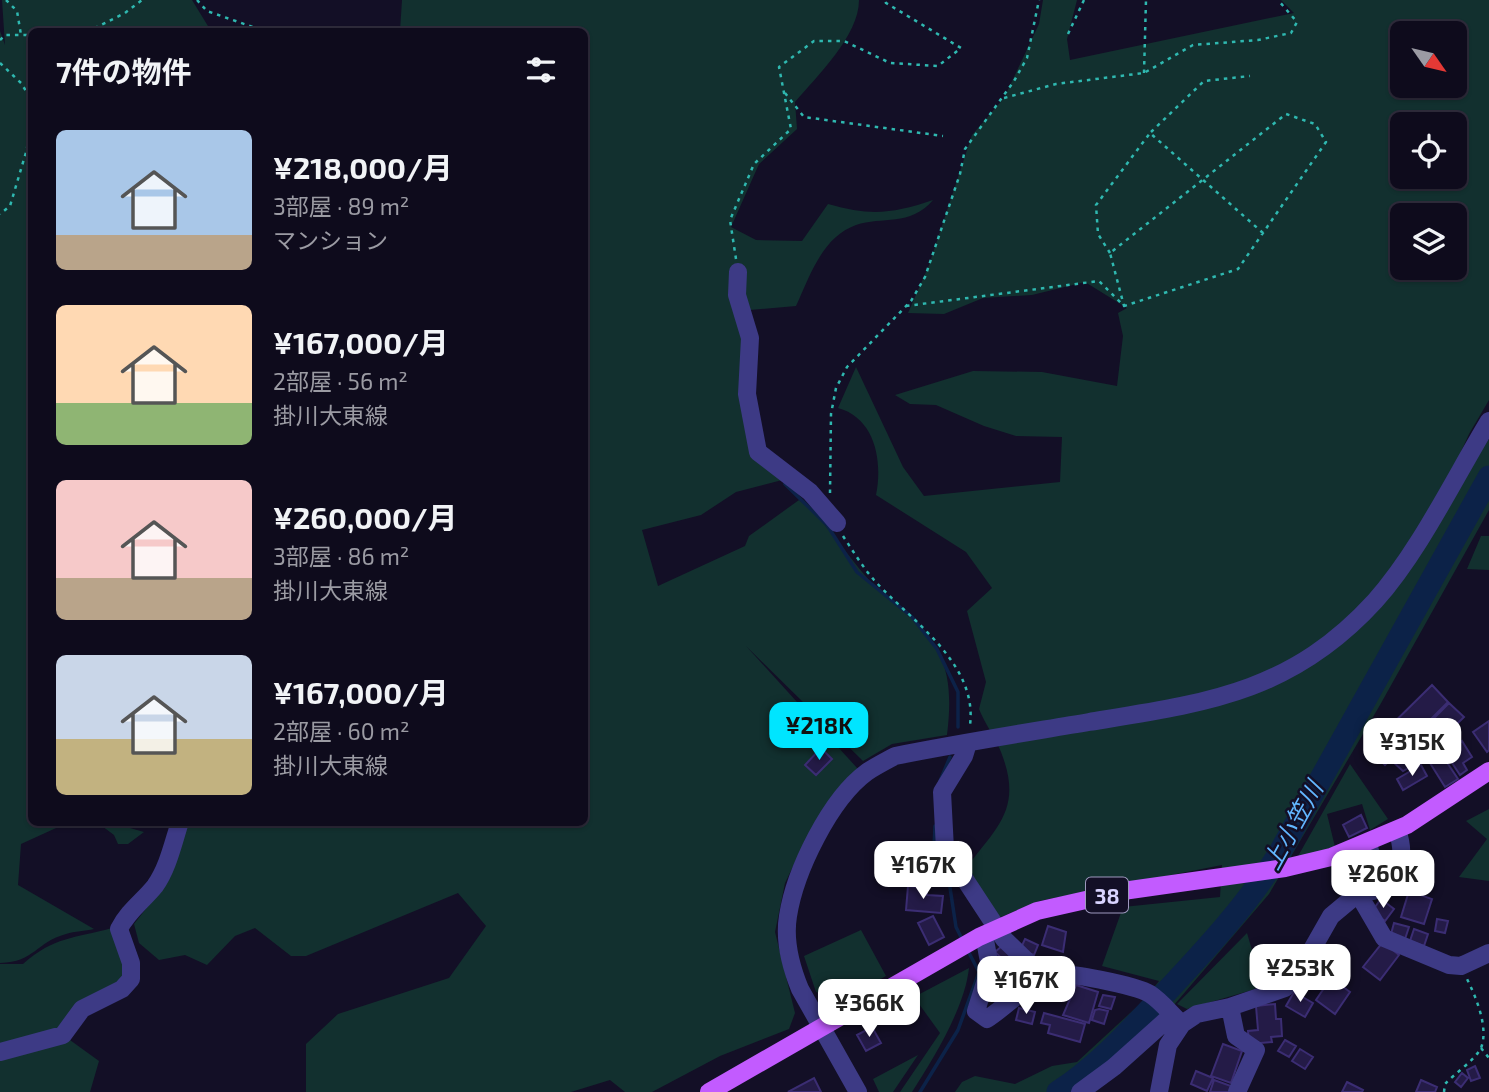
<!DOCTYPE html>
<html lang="ja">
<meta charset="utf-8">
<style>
:root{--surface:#0e0b1c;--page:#171425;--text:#f1f3f6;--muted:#9b9ba3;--line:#2e2b3b;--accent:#00e5ff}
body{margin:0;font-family:"Exo 2","Noto Sans JP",sans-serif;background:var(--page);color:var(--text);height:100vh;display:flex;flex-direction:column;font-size:26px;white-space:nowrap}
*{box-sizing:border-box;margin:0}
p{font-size:23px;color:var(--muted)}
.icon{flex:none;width:38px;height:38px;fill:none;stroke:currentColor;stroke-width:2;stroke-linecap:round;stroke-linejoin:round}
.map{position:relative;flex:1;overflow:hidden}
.sheet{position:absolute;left:28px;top:28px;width:560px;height:798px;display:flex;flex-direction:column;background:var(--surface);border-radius:10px;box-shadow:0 2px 5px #0004,0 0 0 2px var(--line)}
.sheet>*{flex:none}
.needle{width:46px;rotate:124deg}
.buttons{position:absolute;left:1390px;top:21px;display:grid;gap:14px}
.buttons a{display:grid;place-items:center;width:77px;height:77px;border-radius:10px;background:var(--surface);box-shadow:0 2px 5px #0004,0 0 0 2px var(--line);font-size:35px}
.price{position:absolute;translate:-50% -60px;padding:0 16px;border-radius:14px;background:#fff;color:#222;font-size:23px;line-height:46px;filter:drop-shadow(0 2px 4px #0008)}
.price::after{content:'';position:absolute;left:50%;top:42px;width:21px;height:16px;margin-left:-10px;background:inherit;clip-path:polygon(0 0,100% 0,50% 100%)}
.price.on{background:var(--accent);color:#111}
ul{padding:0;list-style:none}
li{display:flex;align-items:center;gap:21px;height:175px;padding:0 28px}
li span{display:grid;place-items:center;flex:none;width:196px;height:140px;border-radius:10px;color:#555}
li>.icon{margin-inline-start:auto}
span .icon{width:84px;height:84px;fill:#fffc;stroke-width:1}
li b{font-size:30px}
h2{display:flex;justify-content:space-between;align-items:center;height:84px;padding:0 28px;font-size:30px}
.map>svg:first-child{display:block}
.green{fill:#12302f;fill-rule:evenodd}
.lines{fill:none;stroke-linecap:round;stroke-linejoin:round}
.stream{stroke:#0c2248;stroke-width:3.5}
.river{stroke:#0c2248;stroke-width:23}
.building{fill:#241b47;stroke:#3b2d73;stroke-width:2}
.path{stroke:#2fb8b0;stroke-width:2.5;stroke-dasharray:3.5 5;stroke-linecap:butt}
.minor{stroke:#3d3a85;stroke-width:18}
.major{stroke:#c25bff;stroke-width:18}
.labels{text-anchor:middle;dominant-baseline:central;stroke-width:5;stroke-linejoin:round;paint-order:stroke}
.shield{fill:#130f26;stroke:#9e99be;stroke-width:2}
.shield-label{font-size:21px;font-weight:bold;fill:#d9d4ff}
.water-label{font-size:24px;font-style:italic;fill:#62b6ff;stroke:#130f26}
</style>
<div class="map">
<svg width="1489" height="1092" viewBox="0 0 1489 1092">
<rect width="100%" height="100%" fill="#130f26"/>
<path class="green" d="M2 0H192L211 31 32 32V822L67 823 21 844 18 885 94 929C85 931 75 931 66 934 36 942 35 962 0 963V31L5 45Z
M402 0H859C859 36 817 76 795 102L797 129 759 164 731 227 756 240 802 241 828 204C870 216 892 214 933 200 910 227 882 216 856 225 822 237 810 276 796 306L749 310 758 452 790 478 736 492 701 515 642 530 658 586 745 546 749 536 799 500C828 523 845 553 869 580 879 590 892 598 902 607 946 646 954 678 947 735L892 744 863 761 746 646 858 769 802 848 785 883 775 932 795 1013 789 1029 720 1056 652 1092H625L610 1080 571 1092H306V1044L338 1014 449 978 486 926 458 893 306 956H291L255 928 235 936 207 965 185 955 159 960 139 943 134 924 166 883 187 823 584 822V32L400 31Z
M1043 0H1077L1067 39 1070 60 1294 13 1281 0H1489V400L1469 434 1425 531 1489 439V510L1380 705 1269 894 1168 1012 1074 1092H955L962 1082 975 1076 1015 1084 1052 1066 1077 1062 1142 1002 1159 981 1102 966 1123 907 1220 897 1222 865 1039 901 1001 917 997 915 966 868C998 826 1023 808 1001 752 995 737 985 724 979 709L986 682 967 611 992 588 966 552 876 495C883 461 875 418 838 408L856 367 903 467 924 496 1060 482 1062 437 1016 436 984 426 936 405 910 404 895 395 973 371 1042 372 1117 386 1123 336 1118 313 1127 308 1085 282 1032 295 983 298 944 314 908 313 929 265 972 135 1004 98 1039 24ZM1402 33H1454V86H1402ZM1402 124H1454V177H1402ZM1402 215H1454V268H1402Z
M1481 536H1489V570L1467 569Z
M1350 764 1388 819 1370 830 1362 804 1327 814 1335 847 1297 858Z
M1489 809V881L1459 877 1487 839 1466 821Z
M98 823H130V828L144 832 128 844H118L114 835Z
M112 928 125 962 123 981 62 1028 0 1047V964H23C55 936 73 939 112 928Z
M861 930 886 976 841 1001 816 992 804 956Z
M1247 933 1254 957 1300 948 1286 974 1252 990 1187 1009 1177 1004Z
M969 968C965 1007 934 1058 912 1092H900L940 1033 914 997Z
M63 1035 99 1061 90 1092H0V1052Z
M918 1055 893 1092H879L873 1079Z"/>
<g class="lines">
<path class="stream" d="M785 484 827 525 857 572 912 617 937 649 958 692V727
M940 781 950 757
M935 826 934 847 939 856
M947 868 956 927 962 939
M920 1092 958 1030 979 972 967 949"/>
<path class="river" d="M1058 1092C1100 1065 1133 1027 1167 991 1208 947 1247 905 1279 854L1489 477"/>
</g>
<path class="building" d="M1432 685 1448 702 1385 765 1368 748Z
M1449 703 1464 717 1417 763 1403 771 1392 761Z
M1489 721V750L1487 752 1473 732Z
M1462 741 1472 757 1463 763 1467 770 1460 775 1445 752Z
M821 748 832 759 816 775 805 765Z
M1442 755 1458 779 1445 787 1430 763Z
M1421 765 1427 776 1403 790 1397 779Z
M1361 815 1367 828 1349 837 1343 825Z
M908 886 927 888V895L943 896 941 913 906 910Z
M1409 891 1432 899 1424 924 1401 917Z
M1381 899 1394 909 1385 921 1372 911Z
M933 916 944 937 929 945 918 923Z
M1437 919 1448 921 1445 933 1435 931Z
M1394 923 1409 927 1405 939 1391 934Z
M1048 926 1066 932 1063 952 1042 945Z
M1414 929 1428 934 1424 946 1410 941Z
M1025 939 1038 945 1034 955 1020 950Z
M1383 942 1399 955 1380 980 1363 967Z
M1003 945 1020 961 1013 969 995 952Z
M1331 978 1350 992 1335 1014 1316 1000Z
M1076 985 1098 992 1089 1023 1063 1015Z
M1294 992 1313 1003 1305 1017 1286 1006Z
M1103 995 1115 997 1111 1009 1099 1006Z
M1275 1004 1276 1019H1281L1282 1036 1271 1037 1272 1042 1249 1044 1248 1031 1258 1030 1256 1006Z
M1019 1008 1035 1012 1032 1024 1016 1020Z
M1099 1009 1108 1011 1104 1024 1092 1020 1095 1010Z
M1044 1013 1085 1024 1080 1042 1048 1033 1050 1025 1041 1023Z
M872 1027 881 1043 866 1051 857 1035Z
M1285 1040 1296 1046 1289 1057 1278 1051Z
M1223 1044 1242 1051 1231 1083 1211 1076Z
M1300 1049 1313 1057 1305 1069 1292 1061Z
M1475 1066 1480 1078 1471 1081 1467 1070Z
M1196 1071 1213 1078 1207 1091 1191 1084Z
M1462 1073 1468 1078 1461 1087 1455 1082Z
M814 1078 821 1092H788Z
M1214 1080 1231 1086 1229 1092H1210Z
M1421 1080 1437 1087 1435 1092H1416Z
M1347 1082 1363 1090 1362 1092H1342Z"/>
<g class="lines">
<path class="path" d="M6 0 17 11 21 35
M197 0 207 11 267 32
M87 32 125 13 142 0
M1068 34 1084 0
M0 40 5 35H32
M0 63 21 83 31 99 27 149 10 206 0 214
M1144 73 1146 0
M785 93 804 117 943 136
M1004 98 1056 84 1144 73 1193 45 1258 40 1291 33 1297 22 1278 0
M1151 132 1204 81 1250 76
M1110 253 1098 234 1096 205 1150 133 1263 233
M736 259 730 220 754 164 791 129 779 67 814 41H844L890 63 938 66 961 48 886 3 885 0
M906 306 1099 281 1124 306 1238 269 1326 142 1315 124 1286 114 1110 253 1124 306
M830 493 831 414 836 388 847 367 911 301 925 277 960 174 965 149 1014 81 1027 58 1039 0
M843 536C853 551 862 566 874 580 910 620 978 663 970 725
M1481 1048 1489 1058
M1444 1092 1445 1084C1455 1073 1474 1061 1481 1048 1489 1028 1476 997 1467 979"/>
<path class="minor" d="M738 272 737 295 750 338 747 394 758 452 810 492 837 523
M968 743 964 756 942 792 945 849 1004 939 1036 970 1050 975
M1367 890 1373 891C1400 877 1407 858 1397 830
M1359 895 1384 938 1449 965 1461 966 1489 953
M984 935 990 967 976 1011 987 1019C1007 1006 1027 984 1050 975 1063 970 1137 986 1150 994 1161 1001 1172 1015 1182 1024
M1230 1007 1236 1036 1256 1050 1237 1092
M0 1052 63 1035 82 1009 122 989 131 979V963L119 929C128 911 143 901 155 886 168 868 173 843 180 822
M858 1092 800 989C791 967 784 940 788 916 795 871 830 799 867 772 876 766 886 761 895 756 960 743 1024 733 1089 722 1206 703 1291 693 1375 601 1419 552 1455 477 1489 421
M1080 1092 1114 1067 1172 1015
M1159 1092 1168 1045 1182 1024 1197 1014 1230 1007 1285 988 1298 974 1331 916 1373 881 1375 868 1368 844"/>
<path class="major" d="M709 1092 979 937 1037 911 1130 890 1285 868 1331 857 1407 825 1489 771"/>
</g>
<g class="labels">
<rect class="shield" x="1086" y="877.5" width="42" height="35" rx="5"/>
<g class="shield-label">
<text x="1107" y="895">38</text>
</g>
<g class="water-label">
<text transform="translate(1292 825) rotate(-61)">上小笠川</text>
</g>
</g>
</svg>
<div class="buttons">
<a><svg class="needle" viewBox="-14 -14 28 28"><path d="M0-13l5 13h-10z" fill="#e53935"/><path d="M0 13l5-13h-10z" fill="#9b9ba3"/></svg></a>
<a><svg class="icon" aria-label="locate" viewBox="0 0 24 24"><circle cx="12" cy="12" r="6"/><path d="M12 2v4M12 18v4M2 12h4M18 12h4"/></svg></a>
<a><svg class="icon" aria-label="layers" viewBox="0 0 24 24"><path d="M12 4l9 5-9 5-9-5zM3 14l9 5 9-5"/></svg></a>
</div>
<b class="price on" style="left:819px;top:762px">¥218K</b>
<b class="price" style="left:1412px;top:778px">¥315K</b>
<b class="price" style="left:923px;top:901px">¥167K</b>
<b class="price" style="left:1383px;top:910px">¥260K</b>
<b class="price" style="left:1300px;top:1004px">¥253K</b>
<b class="price" style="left:1026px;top:1016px">¥167K</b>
<b class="price" style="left:869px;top:1039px">¥366K</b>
<section class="sheet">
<h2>7件の物件<svg class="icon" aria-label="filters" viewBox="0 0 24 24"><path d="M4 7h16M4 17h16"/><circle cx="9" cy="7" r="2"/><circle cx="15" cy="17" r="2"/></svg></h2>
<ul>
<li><span style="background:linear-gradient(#a9c7e8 75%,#b9a48a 0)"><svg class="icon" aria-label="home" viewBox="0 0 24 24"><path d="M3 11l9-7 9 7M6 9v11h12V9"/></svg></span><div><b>¥218,000/月</b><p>3部屋 · 89 m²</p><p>マンション</p></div></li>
<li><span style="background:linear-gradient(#ffd9b3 70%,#8fb573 0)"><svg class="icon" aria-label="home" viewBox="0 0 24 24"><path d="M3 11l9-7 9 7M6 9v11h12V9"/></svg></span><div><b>¥167,000/月</b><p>2部屋 · 56 m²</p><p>掛川大東線</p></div></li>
<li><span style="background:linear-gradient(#f6c9c9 70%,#b9a48a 0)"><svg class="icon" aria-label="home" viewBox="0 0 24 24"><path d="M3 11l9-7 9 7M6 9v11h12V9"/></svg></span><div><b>¥260,000/月</b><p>3部屋 · 86 m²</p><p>掛川大東線</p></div></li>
<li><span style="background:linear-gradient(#c9d6e8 60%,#c2b280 0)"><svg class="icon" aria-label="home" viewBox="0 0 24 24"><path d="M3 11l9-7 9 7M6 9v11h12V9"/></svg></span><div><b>¥167,000/月</b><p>2部屋 · 60 m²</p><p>掛川大東線</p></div></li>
</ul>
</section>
</div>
